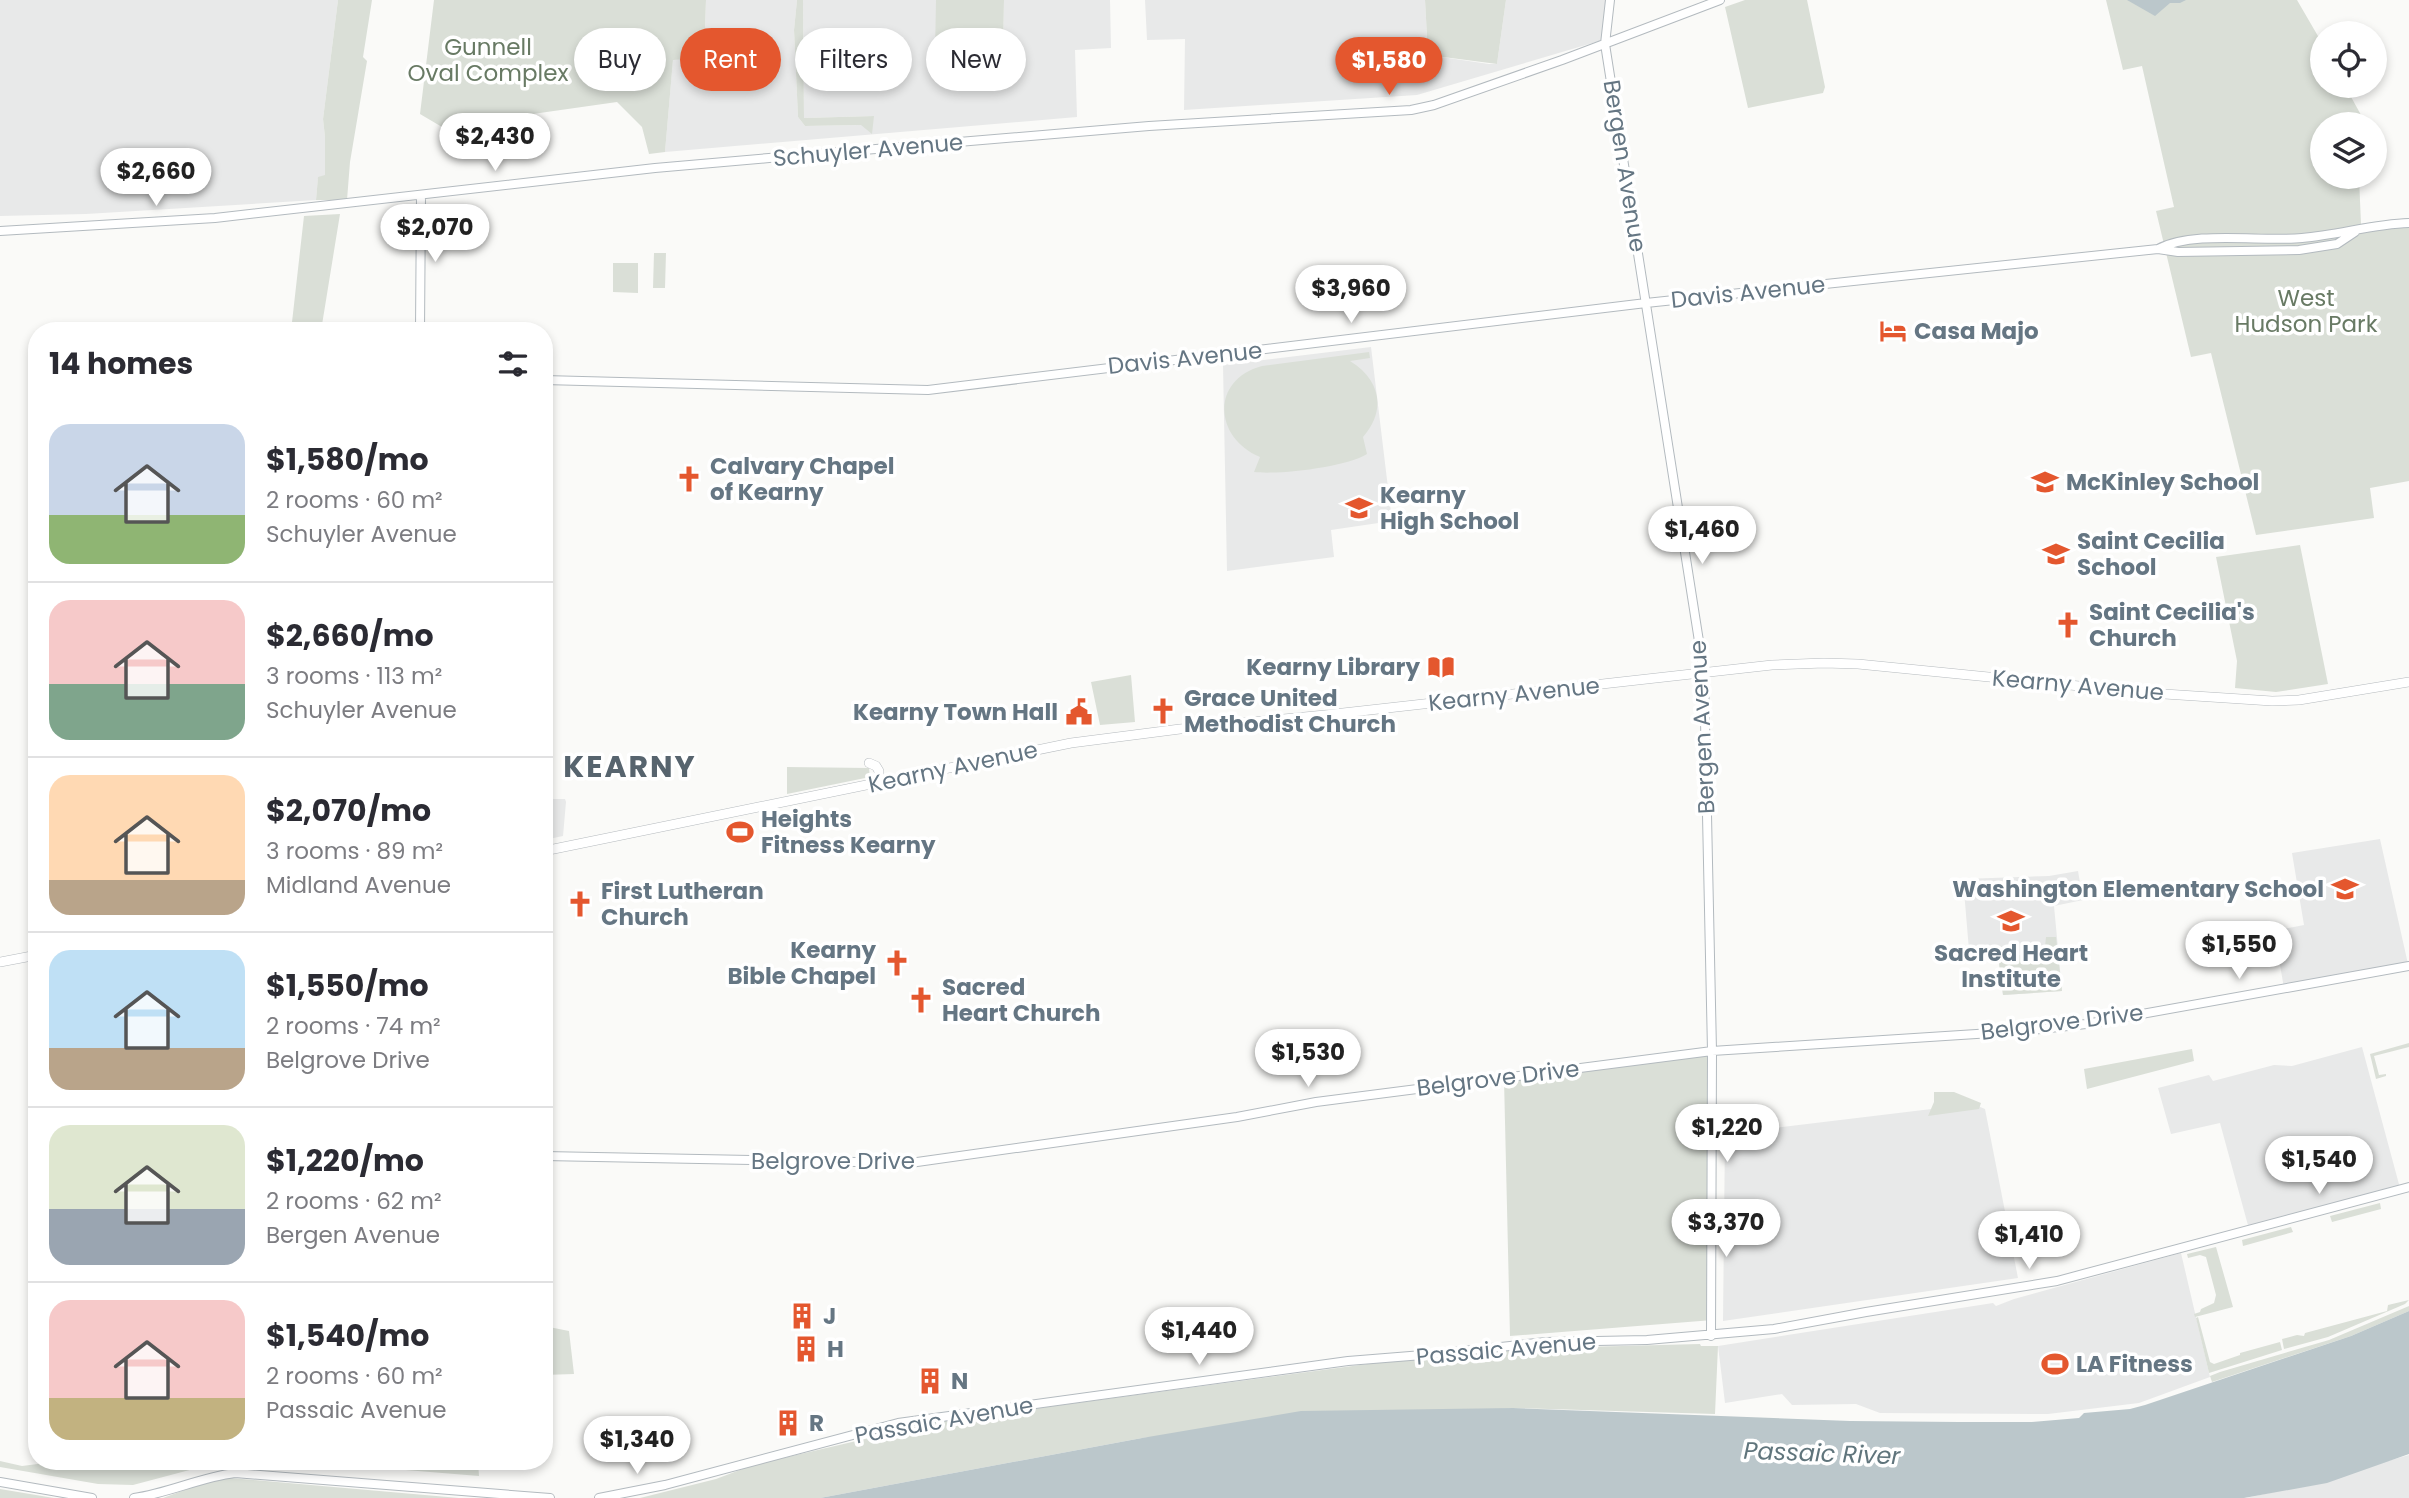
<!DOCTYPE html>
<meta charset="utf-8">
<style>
:root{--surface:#fff;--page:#f2f2f3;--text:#2b2b33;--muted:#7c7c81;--line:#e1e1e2;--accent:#e4572e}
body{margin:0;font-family:Poppins,sans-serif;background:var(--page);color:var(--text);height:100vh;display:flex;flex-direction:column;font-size:26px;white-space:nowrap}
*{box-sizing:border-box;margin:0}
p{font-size:23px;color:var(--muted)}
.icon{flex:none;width:38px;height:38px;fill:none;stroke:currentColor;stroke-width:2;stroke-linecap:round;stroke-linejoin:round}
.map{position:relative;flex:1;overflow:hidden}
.sheet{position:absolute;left:28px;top:322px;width:525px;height:1148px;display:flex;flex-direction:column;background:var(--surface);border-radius:28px;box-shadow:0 4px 10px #0003}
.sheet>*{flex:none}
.guide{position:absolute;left:574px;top:28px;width:665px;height:63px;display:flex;gap:14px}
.fabs{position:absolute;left:2310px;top:21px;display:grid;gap:14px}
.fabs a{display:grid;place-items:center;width:77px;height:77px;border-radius:50%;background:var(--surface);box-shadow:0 4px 10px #0003;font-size:35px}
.price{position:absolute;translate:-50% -60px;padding:0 16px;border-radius:24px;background:#fff;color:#222;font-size:23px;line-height:46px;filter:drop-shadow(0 2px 4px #0008)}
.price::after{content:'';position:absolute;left:50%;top:42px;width:21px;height:16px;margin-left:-10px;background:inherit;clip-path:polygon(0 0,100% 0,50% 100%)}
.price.current{background:var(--accent);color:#fff}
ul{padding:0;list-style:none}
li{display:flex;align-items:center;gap:21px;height:175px;padding:0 21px}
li+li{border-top:2px solid var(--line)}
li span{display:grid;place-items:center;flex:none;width:196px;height:140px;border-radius:21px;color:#555}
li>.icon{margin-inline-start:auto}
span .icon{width:84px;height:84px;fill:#fffc;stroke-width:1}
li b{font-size:30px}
h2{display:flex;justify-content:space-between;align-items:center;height:84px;padding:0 21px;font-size:30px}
.pill{padding:0 24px;border-radius:32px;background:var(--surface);box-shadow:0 4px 10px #0003;font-size:24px;line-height:63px}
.pill.current{background:var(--accent);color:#fff}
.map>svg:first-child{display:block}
.built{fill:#e8e9e9}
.green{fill:#dadfd7}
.water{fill:#bbc7cb}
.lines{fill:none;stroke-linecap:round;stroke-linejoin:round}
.secondary-casing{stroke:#b3babf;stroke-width:10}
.primary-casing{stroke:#b5babe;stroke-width:10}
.secondary{stroke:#fff;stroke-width:8}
.primary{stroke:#fff;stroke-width:9}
.labels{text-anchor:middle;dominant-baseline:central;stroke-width:7;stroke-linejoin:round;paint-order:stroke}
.park-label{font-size:23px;fill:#687a64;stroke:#fff}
.street-label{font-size:23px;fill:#657683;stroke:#fff}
.poi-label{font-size:23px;font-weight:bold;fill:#657683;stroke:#fff;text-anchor:start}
.water-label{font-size:24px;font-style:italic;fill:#60757c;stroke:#fff}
.district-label{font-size:30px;font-weight:bold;letter-spacing:2px;fill:#57646e;stroke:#fff}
</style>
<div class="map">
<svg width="2409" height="1498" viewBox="0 0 2409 1498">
<rect width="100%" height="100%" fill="#fafaf8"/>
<path class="built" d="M0 0H338L323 119 325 137V176L318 178 316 200 86 214 0 216Z
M706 0H797L794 30 798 117 805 126 861 125 873 116 804 118 803 0H936V53L1003 52 1004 0H1110L1111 48 1075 50 1077 117 665 152 673 59 704 57Z
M1145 0H1425L1428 55 1489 64H1497L1506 0H1610L1606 39 1417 95 1184 110 1185 39 1147 40Z
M1371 347 1392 521 1331 530 1334 557 1227 571 1223 365Z
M544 765H553L552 799H565L566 802 563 836 544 840Z
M2380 839 2408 964 2284 988 2274 931 2304 925 2292 853Z
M2078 871 2083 900 2054 906 2062 991 2003 995 1997 947 1969 950 1963 879 2049 876Z
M2362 1047 2400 1188 2249 1229 2220 1123 2171 1134 2158 1088 2209 1075 2213 1081 2274 1065 2292 1066Z
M1973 1104 1985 1109 2018 1278 1723 1321 1725 1134Z
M2181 1253 2210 1377 2139 1403 2048 1414 1880 1413 1856 1404 1792 1405 1782 1394 1725 1403 1718 1346 1993 1303 1996 1306 2014 1299Z
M2409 1455V1498H2246L2283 1490Z"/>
<path class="green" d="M338 0H372L363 57 367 61 350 162 347 200H316L318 177 325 175V137L323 119Z
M434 0H706L704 57 673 60 665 152 649 154 642 127 617 102 442 127 420 114Z
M797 0H803L804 118 874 116 872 134 861 125 805 126 798 117 794 30Z
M936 0H1004L1003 53H935Z
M1425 0H1506L1497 64 1428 55Z
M1745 0H1807L1825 87 1823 93 1748 108 1725 7Z
M2106 0H2297L2322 43V86H2345L2366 124H2322V177H2359L2361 224 2409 218V481L2370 488 2374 518 2256 535 2211 353 2191 357 2156 211 2174 207 2142 66 2123 70Z
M340 214 321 331H291L304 216Z
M654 253H666L665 288H653Z
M613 263H638V293L613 292Z
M1369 352 1370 358 1350 361C1380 379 1387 410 1363 437L1367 454C1346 467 1280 475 1254 472L1260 457C1214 438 1210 380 1262 366Z
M2300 545 2328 684 2276 692 2235 688 2237 661 2216 557Z
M1131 675 1135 722 1100 725 1091 682Z
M787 767 869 768 870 777 787 794Z
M2046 937H2056L2062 991 2003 995 1997 947 2011 946 2019 955 2029 959 2040 955 2045 947Z
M2409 1043V1047L2374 1056 2379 1075 2386 1074V1076L2376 1079 2370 1054Z
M2192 1049 2194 1061 2087 1089 2084 1069Z
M1715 1050 1713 1320 1510 1336 1504 1079Z
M1934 1092H1954L1981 1103 1979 1109 1928 1116 1934 1102Z
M2380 1203 2381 1209 2332 1222 2330 1216Z
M2291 1227 2293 1232 2243 1246 2242 1240Z
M2216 1247 2233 1307 2195 1317 2194 1314 2200 1312 2201 1309 2214 1303 2216 1295 2206 1257 2200 1255 2188 1258 2187 1254Z
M2409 1300 2405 1304 2328 1337 2284 1349 2282 1339 2297 1335 2304 1336 2305 1333 2387 1311 2388 1305Z
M2409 1306V1311L2351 1336 2212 1382 2210 1376 2220 1372 2329 1340Z
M2198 1317 2210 1362 2214 1364 2240 1355V1353L2280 1342 2282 1350 2209 1373 2196 1318Z
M544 1326 569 1331 574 1374 544 1375Z
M1700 1344 1701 1346H1718L1715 1414 1513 1408 1142 1438 820 1498H640L716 1479 753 1465 942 1421 1390 1361 1504 1349Z
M0 1461 22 1466 61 1461H196L216 1463 133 1485 98 1484 0 1467Z
M385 1461H478L479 1476 381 1468Z
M219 1477 459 1498H163Z
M0 1489 54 1498H0Z"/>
<path class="water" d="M2127 0H2186L2180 3H2170L2155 16Z
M2409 1311V1454L2327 1483 2244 1498H820L1142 1438 1301 1411 1513 1408 1850 1421 1959 1422H2032L2079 1418 2084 1413 2130 1409 2145 1405 2351 1336Z"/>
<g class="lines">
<g class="secondary-casing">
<path id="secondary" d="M1610 0 1605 44 1704 673 1712 1051 1711 1336
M0 231 215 218 655 168 769 158 1149 126 1411 110 1434 105 1562 60 1720 0
M2158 249 2178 252 2299 250 2337 244 2355 232
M420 331 421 196
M544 380 928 390 1646 303 2158 249C2194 230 2261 242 2302 238 2339 235 2373 224 2409 223
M544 1156 910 1163 1237 1117 1316 1102 1712 1051 2023 1031 2086 1024 2409 966
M0 1482 92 1498
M134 1498C169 1493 201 1477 235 1473L550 1498
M599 1498 665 1485 898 1423 1348 1361 1435 1354 1546 1342 1647 1340 1774 1329 1866 1312 2057 1281 2409 1187"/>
</g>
<g class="primary-casing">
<path id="primary" d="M869 763 876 766 879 771V779L875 784
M544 851 1071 743 1180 729 1325 715 1772 665 1824 663 1858 664 2149 693 2272 701 2299 700 2409 682
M0 962 37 955"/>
</g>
<use href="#secondary" class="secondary"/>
<use href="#primary" class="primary"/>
</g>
<defs>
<g id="hotel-bare" transform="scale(2.1)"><path d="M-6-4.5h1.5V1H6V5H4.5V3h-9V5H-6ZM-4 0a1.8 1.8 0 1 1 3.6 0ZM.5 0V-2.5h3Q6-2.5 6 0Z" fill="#e4572e" stroke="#fff" stroke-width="2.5" paint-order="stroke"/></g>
<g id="church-bare" transform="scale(2.1)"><path d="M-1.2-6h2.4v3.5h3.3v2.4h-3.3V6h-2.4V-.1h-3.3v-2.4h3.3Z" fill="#e4572e" stroke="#fff" stroke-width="2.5" paint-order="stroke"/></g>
<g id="school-bare" transform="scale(2.1)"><path d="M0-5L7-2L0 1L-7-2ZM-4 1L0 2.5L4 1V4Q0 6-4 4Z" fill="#e4572e" stroke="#fff" stroke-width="2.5" paint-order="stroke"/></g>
<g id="library-bare" transform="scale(2.1)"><path d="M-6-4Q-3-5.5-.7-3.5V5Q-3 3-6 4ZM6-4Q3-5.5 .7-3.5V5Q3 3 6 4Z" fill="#e4572e" stroke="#fff" stroke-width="2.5" paint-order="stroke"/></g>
<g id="civic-bare" transform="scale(2.1)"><path d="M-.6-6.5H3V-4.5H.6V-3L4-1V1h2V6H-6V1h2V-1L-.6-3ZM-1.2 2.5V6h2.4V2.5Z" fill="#e4572e" stroke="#fff" stroke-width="2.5" paint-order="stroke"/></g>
<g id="stadium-bare" transform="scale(2.1)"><path d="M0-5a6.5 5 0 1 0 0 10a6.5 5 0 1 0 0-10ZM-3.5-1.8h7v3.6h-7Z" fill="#e4572e" stroke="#fff" stroke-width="2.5" paint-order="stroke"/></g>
<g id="building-bare" transform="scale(2.1)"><path d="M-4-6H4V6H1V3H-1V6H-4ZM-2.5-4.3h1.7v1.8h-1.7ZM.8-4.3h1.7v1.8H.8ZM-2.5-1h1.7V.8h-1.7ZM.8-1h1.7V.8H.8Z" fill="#e4572e" stroke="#fff" stroke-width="2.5" paint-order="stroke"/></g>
</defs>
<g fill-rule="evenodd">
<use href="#hotel-bare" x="1893" y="331"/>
<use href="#church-bare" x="689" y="479"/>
<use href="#school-bare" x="2045" y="482"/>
<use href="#school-bare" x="1359" y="508"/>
<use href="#school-bare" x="2056" y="554"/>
<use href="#church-bare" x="2068" y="625"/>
<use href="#library-bare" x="1441" y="667"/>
<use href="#church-bare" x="1163" y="711"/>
<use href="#civic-bare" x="1079" y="712"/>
<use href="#stadium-bare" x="740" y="832"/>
<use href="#school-bare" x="2345" y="889"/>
<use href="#church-bare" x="580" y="904"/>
<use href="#school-bare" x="2011" y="921"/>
<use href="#church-bare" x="897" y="963"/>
<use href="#church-bare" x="921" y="1000"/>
<use href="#building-bare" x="802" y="1316"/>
<use href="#building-bare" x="806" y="1349"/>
<use href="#stadium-bare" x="2055" y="1364"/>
<use href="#building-bare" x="930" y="1381"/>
<use href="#building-bare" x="788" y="1423"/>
</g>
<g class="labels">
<g class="park-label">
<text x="488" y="47">Gunnell<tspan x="488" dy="26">Oval Complex</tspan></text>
<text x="2306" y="298">West<tspan x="2306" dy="26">Hudson Park</tspan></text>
</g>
<g class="street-label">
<text transform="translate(868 150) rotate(-5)">Schuyler Avenue</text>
<text transform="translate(1625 166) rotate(81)">Bergen Avenue</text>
<text transform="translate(1748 292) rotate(-6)">Davis Avenue</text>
<text transform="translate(1185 358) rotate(-6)">Davis Avenue</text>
<text transform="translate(2078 685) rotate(5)">Kearny Avenue</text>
<text transform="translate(1514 694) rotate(-6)">Kearny Avenue</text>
<text transform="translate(1702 727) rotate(-93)">Bergen Avenue</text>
<text transform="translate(953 767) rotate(-12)">Kearny Avenue</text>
<text transform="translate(2062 1022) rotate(-7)">Belgrove Drive</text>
<text transform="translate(1498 1078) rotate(-7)">Belgrove Drive</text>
<text x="833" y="1161">Belgrove Drive</text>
<text transform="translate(1506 1349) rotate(-5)">Passaic Avenue</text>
<text transform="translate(944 1420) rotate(-10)">Passaic Avenue</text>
</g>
<g class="poi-label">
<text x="1914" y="331">Casa Majo</text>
<text x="710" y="466">Calvary Chapel<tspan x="710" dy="26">of Kearny</tspan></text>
<text x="2066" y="482">McKinley School</text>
<text x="1380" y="495">Kearny<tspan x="1380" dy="26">High School</tspan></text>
<text x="2077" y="541">Saint Cecilia<tspan x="2077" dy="26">School</tspan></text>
<text x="2089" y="612">Saint Cecilia's<tspan x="2089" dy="26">Church</tspan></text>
<text x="1420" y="667" text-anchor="end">Kearny Library</text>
<text x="1184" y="698">Grace United<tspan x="1184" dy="26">Methodist Church</tspan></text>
<text x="1058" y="712" text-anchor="end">Kearny Town Hall</text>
<text x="761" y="819">Heights<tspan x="761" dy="26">Fitness Kearny</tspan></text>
<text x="2324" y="889" text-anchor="end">Washington Elementary School</text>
<text x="601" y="891">First Lutheran<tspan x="601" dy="26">Church</tspan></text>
<text x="876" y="950" text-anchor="end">Kearny<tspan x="876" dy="26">Bible Chapel</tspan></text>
<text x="2011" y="953" text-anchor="middle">Sacred Heart<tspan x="2011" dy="26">Institute</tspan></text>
<text x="942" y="987">Sacred<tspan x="942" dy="26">Heart Church</tspan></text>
<text x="823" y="1316">J</text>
<text x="827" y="1349">H</text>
<text x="2076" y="1364">LA Fitness</text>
<text x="951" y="1381">N</text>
<text x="809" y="1423">R</text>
</g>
<g class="water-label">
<text transform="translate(1822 1453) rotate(2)">Passaic River</text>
</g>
<g class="district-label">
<text x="630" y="766">KEARNY</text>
</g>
</g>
</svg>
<div class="fabs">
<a><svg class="icon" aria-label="locate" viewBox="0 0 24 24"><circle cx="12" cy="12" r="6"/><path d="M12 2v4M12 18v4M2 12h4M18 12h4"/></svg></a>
<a><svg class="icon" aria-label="layers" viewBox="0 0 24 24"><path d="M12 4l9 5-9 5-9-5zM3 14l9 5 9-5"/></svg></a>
</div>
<b class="price current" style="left:1389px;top:97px">$1,580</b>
<b class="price" style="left:495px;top:173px">$2,430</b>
<b class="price" style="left:156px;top:208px">$2,660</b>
<b class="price" style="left:435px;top:264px">$2,070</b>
<b class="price" style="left:1351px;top:325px">$3,960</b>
<b class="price" style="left:1702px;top:566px">$1,460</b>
<b class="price" style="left:2239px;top:981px">$1,550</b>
<b class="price" style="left:1308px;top:1089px">$1,530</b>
<b class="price" style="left:1727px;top:1164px">$1,220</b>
<b class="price" style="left:2319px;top:1196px">$1,540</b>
<b class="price" style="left:1726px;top:1259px">$3,370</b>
<b class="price" style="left:2029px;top:1271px">$1,410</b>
<b class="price" style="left:1199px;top:1367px">$1,440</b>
<b class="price" style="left:637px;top:1476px">$1,340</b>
<div class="guide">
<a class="pill">Buy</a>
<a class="pill current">Rent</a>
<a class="pill">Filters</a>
<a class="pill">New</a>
</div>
<section class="sheet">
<h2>14 homes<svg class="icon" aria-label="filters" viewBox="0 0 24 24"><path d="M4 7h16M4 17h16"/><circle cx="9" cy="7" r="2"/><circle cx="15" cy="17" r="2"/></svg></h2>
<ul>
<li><span style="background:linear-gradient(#c9d6e8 65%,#8fb573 0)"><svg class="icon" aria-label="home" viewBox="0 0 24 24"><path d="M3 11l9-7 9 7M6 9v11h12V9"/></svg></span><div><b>$1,580/mo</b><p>2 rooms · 60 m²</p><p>Schuyler Avenue</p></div></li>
<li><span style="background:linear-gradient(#f6c9c9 60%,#7fa58c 0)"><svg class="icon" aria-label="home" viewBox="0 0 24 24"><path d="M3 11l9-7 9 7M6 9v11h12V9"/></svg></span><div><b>$2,660/mo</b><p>3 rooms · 113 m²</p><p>Schuyler Avenue</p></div></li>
<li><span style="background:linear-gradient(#ffd9b3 75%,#b9a48a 0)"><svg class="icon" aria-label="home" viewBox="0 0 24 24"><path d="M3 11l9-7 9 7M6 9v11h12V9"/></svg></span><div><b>$2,070/mo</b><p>3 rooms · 89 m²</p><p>Midland Avenue</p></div></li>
<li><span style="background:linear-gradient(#bfe0f5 70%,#b9a48a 0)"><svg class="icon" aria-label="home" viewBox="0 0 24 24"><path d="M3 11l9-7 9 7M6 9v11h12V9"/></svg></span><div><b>$1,550/mo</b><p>2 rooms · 74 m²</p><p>Belgrove Drive</p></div></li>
<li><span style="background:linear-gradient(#dfe7d0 60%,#9aa5b1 0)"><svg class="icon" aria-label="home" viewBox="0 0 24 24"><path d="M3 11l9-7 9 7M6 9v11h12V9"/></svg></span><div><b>$1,220/mo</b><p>2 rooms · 62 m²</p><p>Bergen Avenue</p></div></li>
<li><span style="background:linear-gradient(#f6c9c9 70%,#c2b280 0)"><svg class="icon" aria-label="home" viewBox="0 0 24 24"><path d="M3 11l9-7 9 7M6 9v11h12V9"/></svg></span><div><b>$1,540/mo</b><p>2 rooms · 60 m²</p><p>Passaic Avenue</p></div></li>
</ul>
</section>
</div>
